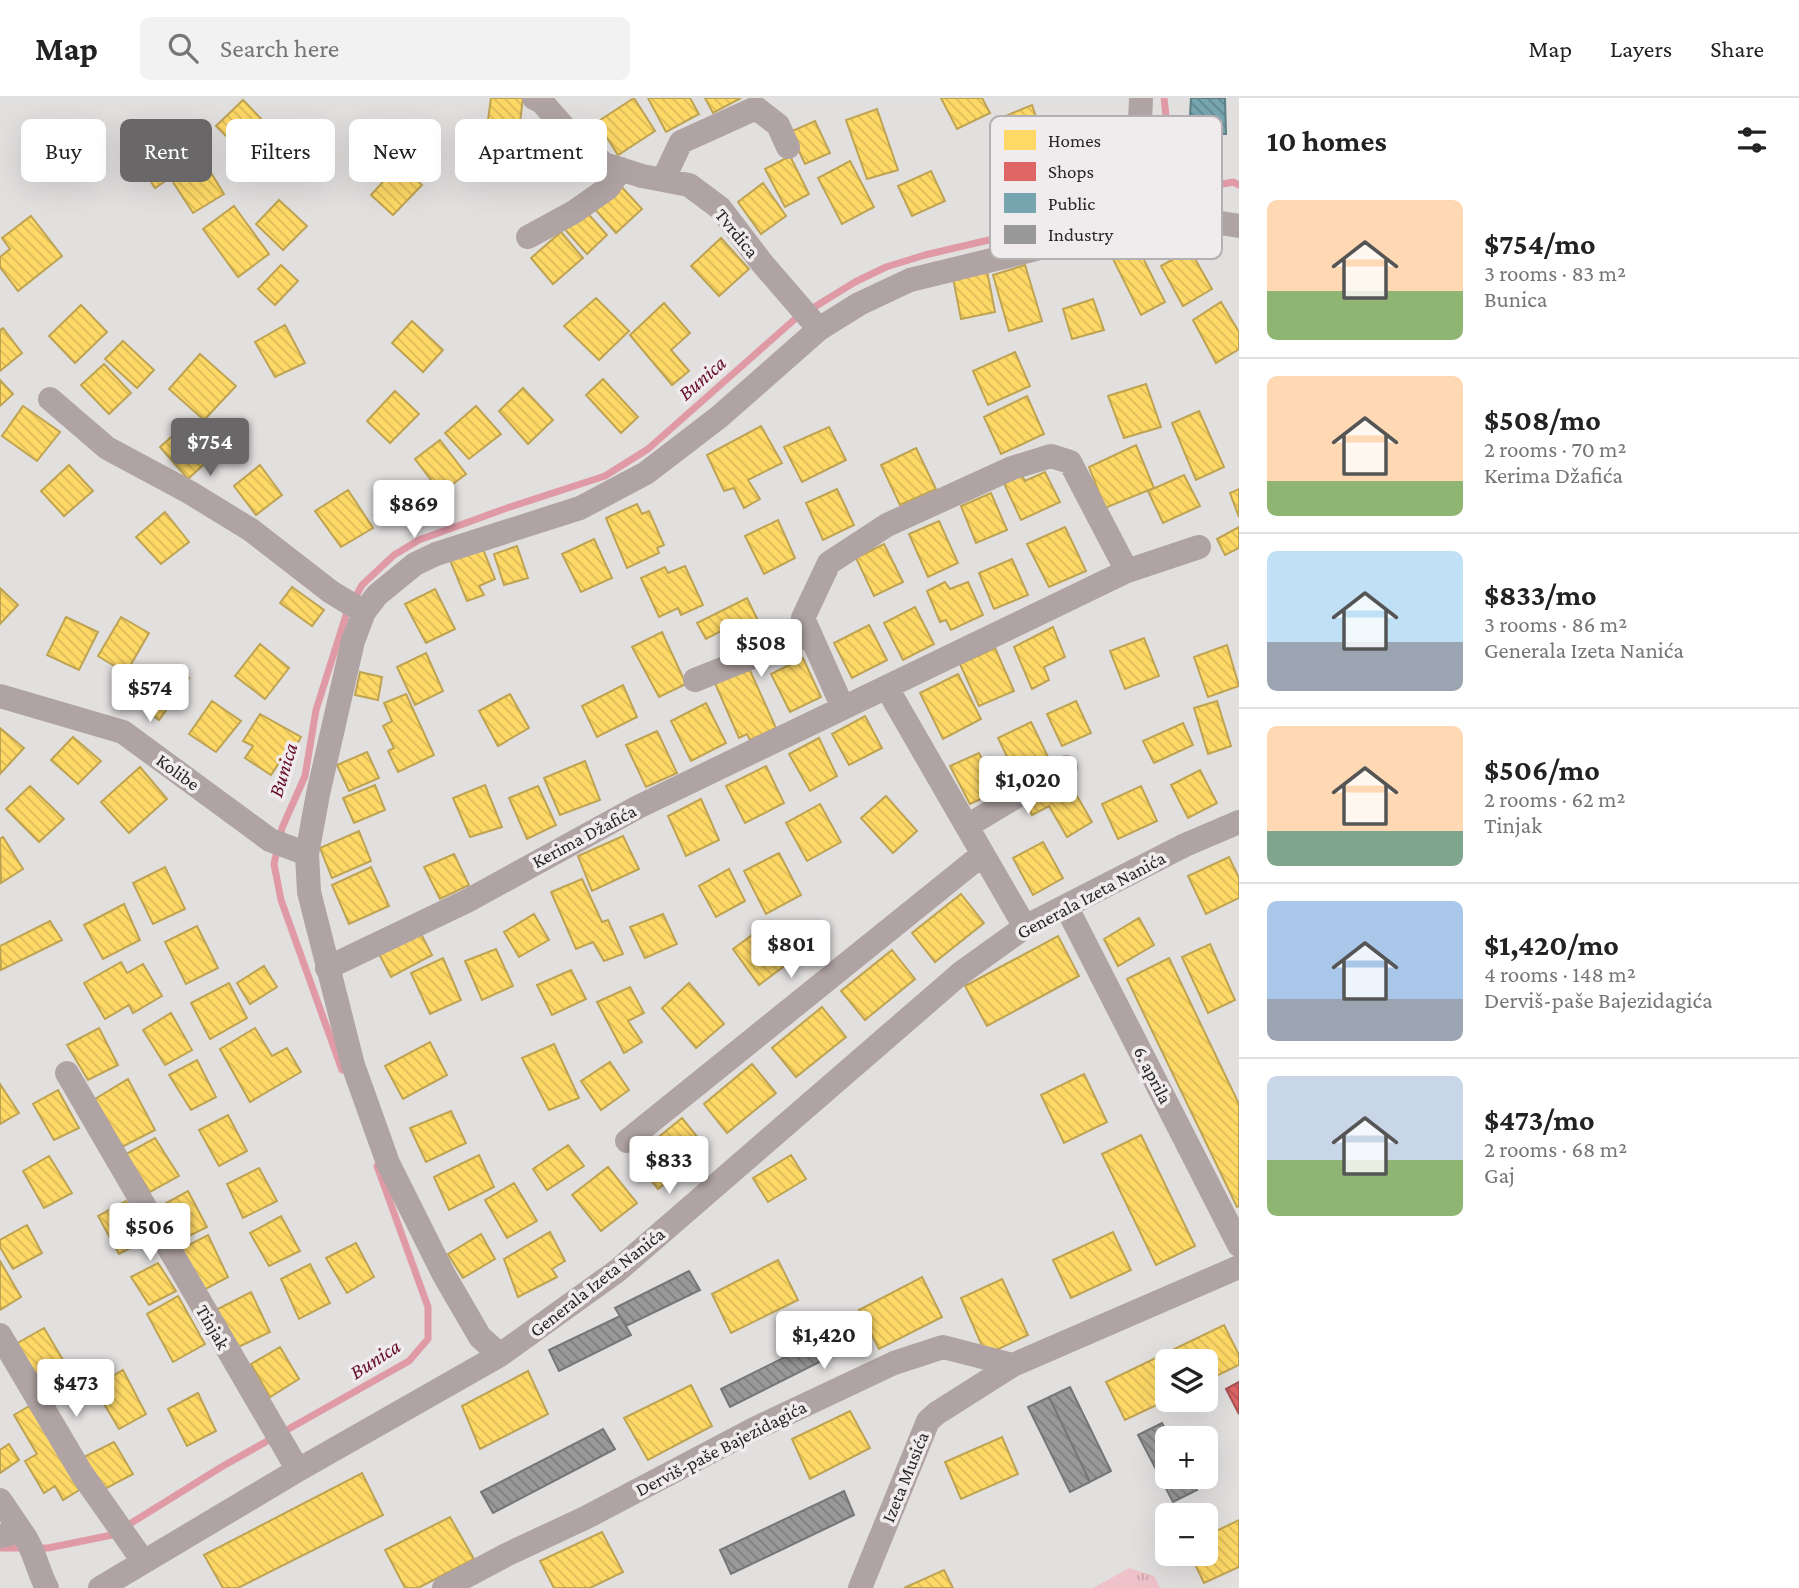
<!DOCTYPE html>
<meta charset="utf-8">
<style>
:root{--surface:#fff;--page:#f2f2f2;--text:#222;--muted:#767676;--line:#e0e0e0;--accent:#696767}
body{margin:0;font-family:"Crimson Pro",serif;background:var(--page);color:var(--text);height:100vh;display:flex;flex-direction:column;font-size:26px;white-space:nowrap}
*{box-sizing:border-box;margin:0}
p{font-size:23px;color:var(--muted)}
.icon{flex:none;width:38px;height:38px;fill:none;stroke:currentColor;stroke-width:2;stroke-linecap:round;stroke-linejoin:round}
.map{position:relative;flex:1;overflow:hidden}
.drawer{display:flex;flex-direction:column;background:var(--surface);width:560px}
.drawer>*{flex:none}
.banner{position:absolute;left:21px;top:21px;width:665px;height:63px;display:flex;gap:14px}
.fabs{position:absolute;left:1155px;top:1251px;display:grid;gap:14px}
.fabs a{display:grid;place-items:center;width:63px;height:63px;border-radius:10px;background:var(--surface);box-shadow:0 7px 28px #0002;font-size:35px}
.price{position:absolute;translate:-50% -60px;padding:0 16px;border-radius:7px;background:#fff;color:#222;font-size:23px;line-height:46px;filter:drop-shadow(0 2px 4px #0008)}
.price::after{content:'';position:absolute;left:50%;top:42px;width:21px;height:16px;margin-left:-10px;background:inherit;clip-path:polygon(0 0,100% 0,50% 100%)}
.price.selected{background:var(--accent);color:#fff}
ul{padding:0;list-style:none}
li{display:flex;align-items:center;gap:21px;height:175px;padding:0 28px}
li+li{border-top:2px solid var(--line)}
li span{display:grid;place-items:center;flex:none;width:196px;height:140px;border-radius:10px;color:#555}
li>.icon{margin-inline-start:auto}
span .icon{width:84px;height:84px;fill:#fffc;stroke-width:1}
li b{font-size:30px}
h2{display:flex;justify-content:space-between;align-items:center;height:84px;padding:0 28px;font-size:30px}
.pill{padding:0 24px;border-radius:10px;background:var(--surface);box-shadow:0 7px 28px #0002;font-size:24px;line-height:63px}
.pill.selected{background:var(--accent);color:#fff}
header{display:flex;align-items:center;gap:42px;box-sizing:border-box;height:98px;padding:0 35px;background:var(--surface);border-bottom:2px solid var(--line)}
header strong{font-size:33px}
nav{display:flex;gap:38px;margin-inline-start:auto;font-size:24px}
.search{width:490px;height:63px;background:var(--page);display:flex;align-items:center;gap:18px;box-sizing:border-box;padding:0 24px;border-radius:10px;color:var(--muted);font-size:26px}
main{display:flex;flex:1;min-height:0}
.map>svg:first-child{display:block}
.grass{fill:url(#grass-tufts)}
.homes{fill:url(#homes-back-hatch);stroke:#bea353;stroke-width:2}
.shops{fill:url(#shops-back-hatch);stroke:#a95353;stroke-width:2}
.public{fill:url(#public-back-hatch);stroke:#5f7f86;stroke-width:2}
.industry{fill:url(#industry-back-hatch);stroke:#777676;stroke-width:2}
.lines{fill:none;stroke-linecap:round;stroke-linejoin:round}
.stream{stroke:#e09aa6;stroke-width:7}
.minor{stroke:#b0a3a4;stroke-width:24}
.labels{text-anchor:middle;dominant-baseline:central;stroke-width:7;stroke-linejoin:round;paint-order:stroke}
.street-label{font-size:19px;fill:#282626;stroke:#f0ebec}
.water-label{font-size:21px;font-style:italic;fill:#660d29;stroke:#f0ebec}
.key{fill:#f0ebec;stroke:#b4b0b1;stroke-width:2}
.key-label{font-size:19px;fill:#282626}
</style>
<header>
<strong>Map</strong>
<div class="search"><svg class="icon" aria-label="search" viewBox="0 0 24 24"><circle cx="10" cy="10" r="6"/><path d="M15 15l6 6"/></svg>Search here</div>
<nav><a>Map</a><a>Layers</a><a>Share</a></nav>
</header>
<main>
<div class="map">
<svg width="1239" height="1490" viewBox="0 0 1239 1490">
<defs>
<pattern id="grass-tufts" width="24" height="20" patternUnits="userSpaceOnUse" patternTransform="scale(1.75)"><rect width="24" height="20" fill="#efc2c9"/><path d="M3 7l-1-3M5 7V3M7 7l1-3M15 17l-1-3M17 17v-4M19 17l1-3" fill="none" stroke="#cda7ac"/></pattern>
<pattern id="homes-back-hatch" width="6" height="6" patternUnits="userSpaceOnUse" patternTransform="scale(1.75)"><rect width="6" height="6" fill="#ffd966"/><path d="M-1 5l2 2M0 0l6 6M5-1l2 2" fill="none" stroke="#dbba58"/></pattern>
<pattern id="shops-back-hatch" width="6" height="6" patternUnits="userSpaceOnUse" patternTransform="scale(1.75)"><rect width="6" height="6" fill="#e06666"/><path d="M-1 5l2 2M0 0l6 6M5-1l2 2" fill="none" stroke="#b65454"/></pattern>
<pattern id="public-back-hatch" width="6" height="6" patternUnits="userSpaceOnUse" patternTransform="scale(1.75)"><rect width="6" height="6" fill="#76a5af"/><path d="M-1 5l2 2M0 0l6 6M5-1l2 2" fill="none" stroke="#61868e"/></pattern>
<pattern id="industry-back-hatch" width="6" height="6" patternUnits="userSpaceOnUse" patternTransform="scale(1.75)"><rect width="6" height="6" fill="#999"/><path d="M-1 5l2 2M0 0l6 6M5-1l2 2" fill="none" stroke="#7d7d7d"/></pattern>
</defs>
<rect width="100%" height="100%" fill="#e2dfdf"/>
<path class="grass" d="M1129 1470 1154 1478 1160 1490H1093Z"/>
<path class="homes" d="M491 0H523L517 48 485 44Z
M634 0 655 33 618 57 597 24Z
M648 0H690L699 16 666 34Z
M705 0H741L713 15Z
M941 0H982L990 15 957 31Z
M243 2 268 28 242 54 216 28Z
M1032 7 1046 49 1011 61 998 21Z
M877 11 898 72 867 81 846 22Z
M815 23 830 55 805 66 790 34Z
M175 33 195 63 155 90 136 60Z
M790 58 809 96 785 109 765 71Z
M850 63 874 109 842 126 818 80Z
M205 65 224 96 193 115 173 84Z
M399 66 422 87 393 117 371 97Z
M931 73 945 103 912 118 898 88Z
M618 85 642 111 616 135 593 109Z
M763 85 786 118 761 136 738 104Z
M279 102 307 128 283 152 256 126Z
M234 108 269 156 238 179 203 131Z
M582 109 607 137 587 156 562 128Z
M31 118 62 158 18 193 0 169V159L10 151 2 140Z
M561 134 583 160 553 186 531 160Z
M721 140 749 171 719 198 691 168Z
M1135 144 1165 204 1141 217 1111 157Z
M1190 152 1212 191 1183 208 1161 168Z
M281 167 298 183 275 207 258 191Z
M1025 167 1042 223 1009 233 993 177Z
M987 173 995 214 961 221 953 180Z
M596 200 629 233 599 262 564 228Z
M1093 201 1104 232 1072 241 1063 211Z
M1221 204 1239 234V251L1216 265 1193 222Z
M664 205 690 235 671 252 689 273 672 287 630 237Z
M81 207 107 234 75 265 49 238Z
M412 223 443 252 423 274 392 245Z
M285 227 305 265 275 279 255 244Z
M3 230 22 255 0 273V232Z
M123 243 154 272 137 290 105 261Z
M1015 254 1030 288 988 307 973 273Z
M200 256 236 288 204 322 169 291Z
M104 266 131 295 109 316 81 287Z
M603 281 638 319 621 335 586 297Z
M0 282 13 296 0 308Z
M1146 286 1161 329 1124 340 1108 298Z
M523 290 553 322 528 346 499 313Z
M395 293 419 316 390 345 367 323Z
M1027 298 1044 336 1001 356 984 319Z
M23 308 60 334 37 363 2 338Z
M476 308 501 336 469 361 445 335Z
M1199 313 1224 369 1196 382 1172 325Z
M186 326 214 357 188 381 160 349Z
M761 328 782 365 748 382 760 401 744 410 734 390 724 393 707 357Z
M829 329 846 362 802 384 784 349Z
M440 342 466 376 441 395 415 361Z
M1136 347 1154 390 1105 410 1089 369Z
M916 350 936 391 900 407 881 367Z
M69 367 93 393 64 418 41 393Z
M260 367 282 397 256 417 234 388Z
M1020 374 1025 383 1045 374 1060 404 1021 422 1002 381Z
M1184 377 1200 408 1163 425 1148 393Z
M837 391 854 427 823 442 806 405Z
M1239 391V419L1230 395Z
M348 392 373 430 341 449 315 413Z
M991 395 1007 432 976 445 961 408Z
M637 406 642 416 649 413 664 447 657 450 659 455 627 470 606 420Z
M165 414 189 444 161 466 136 439Z
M778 422 795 460 764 476 745 438Z
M939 423 958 465 928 479 909 436Z
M1065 429 1086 473 1049 489 1027 446Z
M1239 429V450L1225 457 1217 441Z
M594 441 612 480 581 494 562 456Z
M884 446 903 484 874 498 856 460Z
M517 448 528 480 504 487 494 456Z
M483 451 495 481 479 488 484 497 467 503 450 462Z
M1012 461 1028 497 994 511 979 475Z
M685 468 703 507 681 517 678 510 659 519 641 480 665 469 668 475Z
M945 484 950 491 968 484 983 517 951 532 946 522 940 524 927 493Z
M292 489 324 512 312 528 280 505Z
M0 490 18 507 0 526Z
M435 491 455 531 426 545 405 506Z
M747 500 764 535 732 551 721 533 706 541 697 525Z
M915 509 934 546 903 562 884 525Z
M66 519 98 534 79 572 47 557Z
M121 519 149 535 126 575 98 558Z
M869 527 887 562 852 580 834 545Z
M1053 529 1065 559 1044 569 1049 582 1032 591 1014 549Z
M662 534 686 586 659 599 632 549Z
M1144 540 1159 578 1125 591 1110 553Z
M260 546 289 570 265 601 235 578Z
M1227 547 1239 588 1208 599 1194 559Z
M995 550 1014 593 979 608 960 566Z
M426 555 443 593 415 607 397 569Z
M803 560 821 599 790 614 771 576Z
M172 568 189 580 159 622 143 610Z
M748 568 776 630 750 642 747 636 739 640 714 583Z
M360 574 382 579 378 602 355 597Z
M958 576 981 621 943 641 920 595Z
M623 587 637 619 597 639 582 608Z
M406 596 434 657 398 674 388 653 394 650 383 628 392 623 384 605Z
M510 596 529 630 498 648 479 613Z
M212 603 241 623 216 654 189 636Z
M1076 603 1091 635 1062 648 1047 616Z
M1217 603 1231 648 1208 656 1194 610Z
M706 605 726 645 691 663 671 623Z
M260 616 301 639 286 666 281 662 271 677 245 660 253 648 243 643Z
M865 618 882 650 849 667 832 636Z
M1031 624 1051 665 1018 681 998 640Z
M1183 625 1193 647 1154 665 1143 643Z
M0 630 24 650 0 676Z
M657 633 677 675 646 689 626 647Z
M73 639 101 663 78 686 51 662Z
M819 640 837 678 810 693 789 656Z
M367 654 379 680 349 693 337 667Z
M979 655 998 693 970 706 950 668Z
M585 663 600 702 560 717 544 680Z
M766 668 784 705 745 725 726 688Z
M140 669 167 701 129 735 101 704Z
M1200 672 1217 705 1188 720 1171 687Z
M1066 679 1092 724 1067 739 1049 708 1032 717 1025 702Z
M375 687 385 712 354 725 343 700Z
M485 687 502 729 470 739 453 700Z
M30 688 64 721 39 744 6 711Z
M538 688 556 727 527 741 509 700Z
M1141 688 1157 723 1118 741 1102 706Z
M886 698 917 733 893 755 861 720Z
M701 701 719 742 686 758 668 718Z
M820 706 841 744 807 763 786 725Z
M359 733 371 763 332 780 320 750Z
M623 738 639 771 592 793 578 758Z
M3 739 23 771 1 785 0 741Z
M1043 744 1063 780 1033 797 1013 760Z
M779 755 801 797 766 816 744 773Z
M454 756 469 787 440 801 424 769Z
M1229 759 1239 780V800L1206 816 1188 778Z
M165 769 185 811 153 826 133 785Z
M371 769 389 808 349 826 332 787Z
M729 771 745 803 716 819 699 788Z
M582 781 602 824 608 822 623 856 604 863 593 844 576 851 551 794Z
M961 796 984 825 935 864 912 835Z
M124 806 140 842 103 861 84 827Z
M534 816 549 842 519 859 504 834Z
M663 816 677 846 645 860 630 829Z
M1139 820 1154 847 1118 868 1104 841Z
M50 823 62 842 1 872 0 848Z
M197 828 218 870 186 886 165 844Z
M419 832 432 857 391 879 378 854Z
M759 832 783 869 759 887 733 851Z
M1058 838 1079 878 987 928 965 888Z
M1210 846 1235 902 1208 915 1182 859Z
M496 851 513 888 482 902 465 863Z
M892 852 915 881 865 922 841 893Z
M443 860 461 902 430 916 411 875Z
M1169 860 1239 1006V1108L1237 1109 1127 881Z
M121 864 127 875 143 866 162 898 133 915 129 907 105 921 84 885Z
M264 868 277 889 250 906 237 885Z
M571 872 586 901 552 917 537 887Z
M229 885 247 920 210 941 191 905Z
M689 885 724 926 696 950 662 910Z
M630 889 644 915 628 923 642 944 624 955 597 904Z
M822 909 846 939 796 979 772 950Z
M171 915 192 952 165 967 143 932Z
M99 930 118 967 88 982 67 947Z
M255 930 272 958 287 950 301 974 250 1004 220 951Z
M430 944 447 977 403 1001 385 968Z
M554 946 579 1000 549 1012 522 960Z
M197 962 216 999 191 1012 169 977Z
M610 964 629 992 601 1012 581 983Z
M752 966 776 995 727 1035 704 1006Z
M1084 976 1107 1024 1064 1045 1041 997Z
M128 981 155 1032 122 1049 95 1001Z
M0 986 19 1015 0 1026Z
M58 992 79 1030 54 1042 33 1006Z
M451 1013 466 1045 426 1064 410 1030Z
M228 1017 247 1053 219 1068 199 1032Z
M682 1020 707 1051 658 1091 633 1060Z
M1141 1037 1195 1148 1156 1167 1102 1056Z
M155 1040 179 1078 150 1094 126 1056Z
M568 1047 584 1068 547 1092 533 1071Z
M479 1057 494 1089 449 1112 434 1079Z
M791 1057 806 1081 768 1104 753 1080Z
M49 1058 72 1095 44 1110 23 1073Z
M608 1069 637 1105 601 1133 572 1097Z
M259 1070 277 1103 243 1120 227 1086Z
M514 1085 537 1123 507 1140 485 1102Z
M188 1093 207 1129 179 1143 159 1109Z
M126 1103 146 1142 119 1156 98 1118Z
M281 1118 300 1153 269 1168 250 1135Z
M27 1127 42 1155 13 1171 0 1149V1142Z
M550 1134 565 1163 552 1171 557 1179 518 1199 504 1161Z
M1113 1134 1131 1172 1071 1200 1053 1162Z
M481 1136 495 1161 463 1180 448 1156Z
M208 1137 228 1179 202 1193 181 1151Z
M356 1145 374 1179 347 1195 326 1160Z
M778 1162 798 1202 731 1235 712 1196Z
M0 1163 21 1199 0 1212Z
M158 1165 176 1193 149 1207 131 1179Z
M310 1166 330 1205 299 1221 281 1181Z
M922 1179 942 1219 879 1251 859 1212Z
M1002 1181 1028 1237 986 1257 961 1200Z
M251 1194 270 1234 234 1251 212 1214Z
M178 1198 205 1246 173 1264 147 1216Z
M1224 1227 1239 1257V1267L1206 1283V1264H1167V1302L1125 1322 1106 1284Z
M44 1230 63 1262 34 1279 14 1247Z
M280 1249 299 1281 270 1299 251 1266Z
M123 1272 146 1316 119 1331 94 1289Z
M528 1273 548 1316 480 1351 462 1308Z
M691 1287 712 1328 648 1362 624 1320Z
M198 1295 216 1333 187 1348 168 1311Z
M31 1307 81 1391 63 1402 55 1388 44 1395 25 1363 37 1356 14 1317Z
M850 1313 870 1350 810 1381 792 1341Z
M1002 1339 1018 1376 961 1401 945 1364Z
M114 1344 133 1376 103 1392 84 1359Z
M9 1346 19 1362 0 1375V1352Z
M362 1375 383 1417 238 1490H223L204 1457Z
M450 1419 474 1461 418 1490H405L385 1452Z
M1239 1422V1469L1204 1485 1190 1456H1206V1438Z
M602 1434 623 1474 590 1490H554L540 1463Z
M944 1472 953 1490H904Z"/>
<path class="shops" d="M1239 1284V1316L1226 1291Z"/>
<path class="public" d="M1191 0H1225L1226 36 1189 35Z"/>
<path class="industry" d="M689 1173 700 1192 626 1228 615 1210Z
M620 1218 631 1237 559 1273 549 1252Z
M853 1225 861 1243 730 1309 721 1291Z
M1070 1289 1111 1373 1090 1384 1049 1299Z
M1049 1299 1090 1384 1070 1394 1028 1309Z
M1162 1325 1170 1340H1167V1379H1190L1197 1392 1173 1404 1138 1337Z
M603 1331 615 1351 493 1415 481 1394Z
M844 1393 854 1417 731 1476 720 1452Z"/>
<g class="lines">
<path class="stream" d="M1164 0 1175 97
M1157 99 1233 84 1239 87
M342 972 281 802 274 766 282 730 305 678 316 612 347 514 362 487 394 457 419 442 507 410 605 378 648 351 795 221 855 184 886 169 925 157 1078 121 1136 103
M0 1450H24
M36 1450H48L112 1437 223 1368 409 1263 428 1241V1209L377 1068"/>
<path class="minor" d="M534 0 542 4 569 35 604 66 642 78 689 87 720 110 762 165 819 231
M1141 0 1139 51 1146 130
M663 82 681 44 756 10 778 27 788 49
M528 139 574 114 608 90 621 71
M50 301 107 350 189 394 251 432 331 494 364 514
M1127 473 1199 449
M695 582 810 536
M887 590 1025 829
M0 598 123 634 270 742 307 756
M967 728 1066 669
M1066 808 1239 1147
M327 870 467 803 638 709 1127 473 1070 364 1051 358 1012 370 887 427 829 465 803 520 843 610
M67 975 298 1372
M627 1043 983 756
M0 1237 82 1376 143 1463
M500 1257 480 1239 444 1177 388 1065 353 967 309 794 307 756 318 696 353 543 364 514 377 497 415 466 436 456 580 410 646 375 719 319 819 231 859 206 910 182 1065 144 1146 130 1201 122 1239 128
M0 1402 21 1433
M0 1438 21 1433C34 1449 37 1472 47 1490
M100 1490 298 1372 500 1257 617 1173 961 875 1025 829 1185 747 1239 724
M444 1490 506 1457 585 1420 754 1331 894 1265 943 1249 1013 1267 1239 1169
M860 1490 928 1323 937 1315 1013 1267"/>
</g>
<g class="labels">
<g class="street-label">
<text transform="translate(737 135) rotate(51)">Tvrdica</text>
<text transform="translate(178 674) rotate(36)">Kolibe</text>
<text transform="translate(584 738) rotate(-28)">Kerima Džafića</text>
<text transform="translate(1091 797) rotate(-28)">Generala Izeta Nanića</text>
<text transform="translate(1153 977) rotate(63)">6. aprila</text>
<text transform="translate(597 1184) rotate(-38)">Generala Izeta Nanića</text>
<text transform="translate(213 1229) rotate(60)">Tinjak</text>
<text transform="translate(721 1350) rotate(-27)">Derviš-paše Bajezidagića</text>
<text transform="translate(905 1379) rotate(-68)">Izeta Musića</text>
</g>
<g class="water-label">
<text transform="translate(702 280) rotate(-41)">Bunica</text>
<text transform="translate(283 672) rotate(-73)">Bunica</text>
<text transform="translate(375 1261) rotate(-33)">Bunica</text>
</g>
</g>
<rect x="990" y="18" width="232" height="143" rx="10" class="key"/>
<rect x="1004" y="32" width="32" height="20" fill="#ffd966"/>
<rect x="1004" y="64" width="32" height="19" fill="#e06666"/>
<rect x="1004" y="95" width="32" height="20" fill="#76a5af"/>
<rect x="1004" y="127" width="32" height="19" fill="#999"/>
<g class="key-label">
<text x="1048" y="49">Homes</text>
<text x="1048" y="80">Shops</text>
<text x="1048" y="112">Public</text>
<text x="1048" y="143">Industry</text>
</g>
</svg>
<div class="fabs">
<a><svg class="icon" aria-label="layers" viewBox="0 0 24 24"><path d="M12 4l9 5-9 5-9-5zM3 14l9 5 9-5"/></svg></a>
<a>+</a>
<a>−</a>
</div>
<b class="price selected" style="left:210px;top:380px">$754</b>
<b class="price" style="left:414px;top:442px">$869</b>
<b class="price" style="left:761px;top:581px">$508</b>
<b class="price" style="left:150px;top:626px">$574</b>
<b class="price" style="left:1028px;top:718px">$1,020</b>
<b class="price" style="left:791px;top:882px">$801</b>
<b class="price" style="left:669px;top:1098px">$833</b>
<b class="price" style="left:150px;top:1165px">$506</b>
<b class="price" style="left:824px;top:1273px">$1,420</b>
<b class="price" style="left:76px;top:1321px">$473</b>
<div class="banner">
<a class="pill">Buy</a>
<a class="pill selected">Rent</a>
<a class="pill">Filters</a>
<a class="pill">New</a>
<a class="pill">Apartment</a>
</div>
</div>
<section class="drawer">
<h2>10 homes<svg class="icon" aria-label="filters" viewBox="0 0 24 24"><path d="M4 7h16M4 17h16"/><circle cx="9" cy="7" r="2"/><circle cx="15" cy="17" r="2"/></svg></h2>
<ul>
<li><span style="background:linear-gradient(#ffd9b3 65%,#8fb573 0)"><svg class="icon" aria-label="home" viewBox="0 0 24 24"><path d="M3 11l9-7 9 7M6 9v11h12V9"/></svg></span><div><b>$754/mo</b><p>3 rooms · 83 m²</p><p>Bunica</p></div></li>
<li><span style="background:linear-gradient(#ffd9b3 75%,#8fb573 0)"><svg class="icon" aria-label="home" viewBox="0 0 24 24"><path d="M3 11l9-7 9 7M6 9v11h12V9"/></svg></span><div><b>$508/mo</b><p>2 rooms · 70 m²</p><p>Kerima Džafića</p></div></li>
<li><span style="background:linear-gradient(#bfe0f5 65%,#9aa5b1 0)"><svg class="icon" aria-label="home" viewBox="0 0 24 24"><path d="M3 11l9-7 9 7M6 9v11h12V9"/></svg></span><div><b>$833/mo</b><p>3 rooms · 86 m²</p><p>Generala Izeta Nanića</p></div></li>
<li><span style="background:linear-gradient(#ffd9b3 75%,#7fa58c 0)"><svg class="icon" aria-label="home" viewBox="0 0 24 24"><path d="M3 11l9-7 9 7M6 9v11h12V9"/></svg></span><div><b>$506/mo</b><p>2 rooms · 62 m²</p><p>Tinjak</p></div></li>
<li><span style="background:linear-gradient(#a9c7e8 70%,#9aa5b1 0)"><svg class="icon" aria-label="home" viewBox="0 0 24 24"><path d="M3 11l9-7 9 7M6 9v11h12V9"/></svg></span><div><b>$1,420/mo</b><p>4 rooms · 148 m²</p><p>Derviš-paše Bajezidagića</p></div></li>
<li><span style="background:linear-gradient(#c9d6e8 60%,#8fb573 0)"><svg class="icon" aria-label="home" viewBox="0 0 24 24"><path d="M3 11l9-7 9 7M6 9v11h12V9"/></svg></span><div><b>$473/mo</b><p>2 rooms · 68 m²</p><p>Gaj</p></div></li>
</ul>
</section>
</main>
